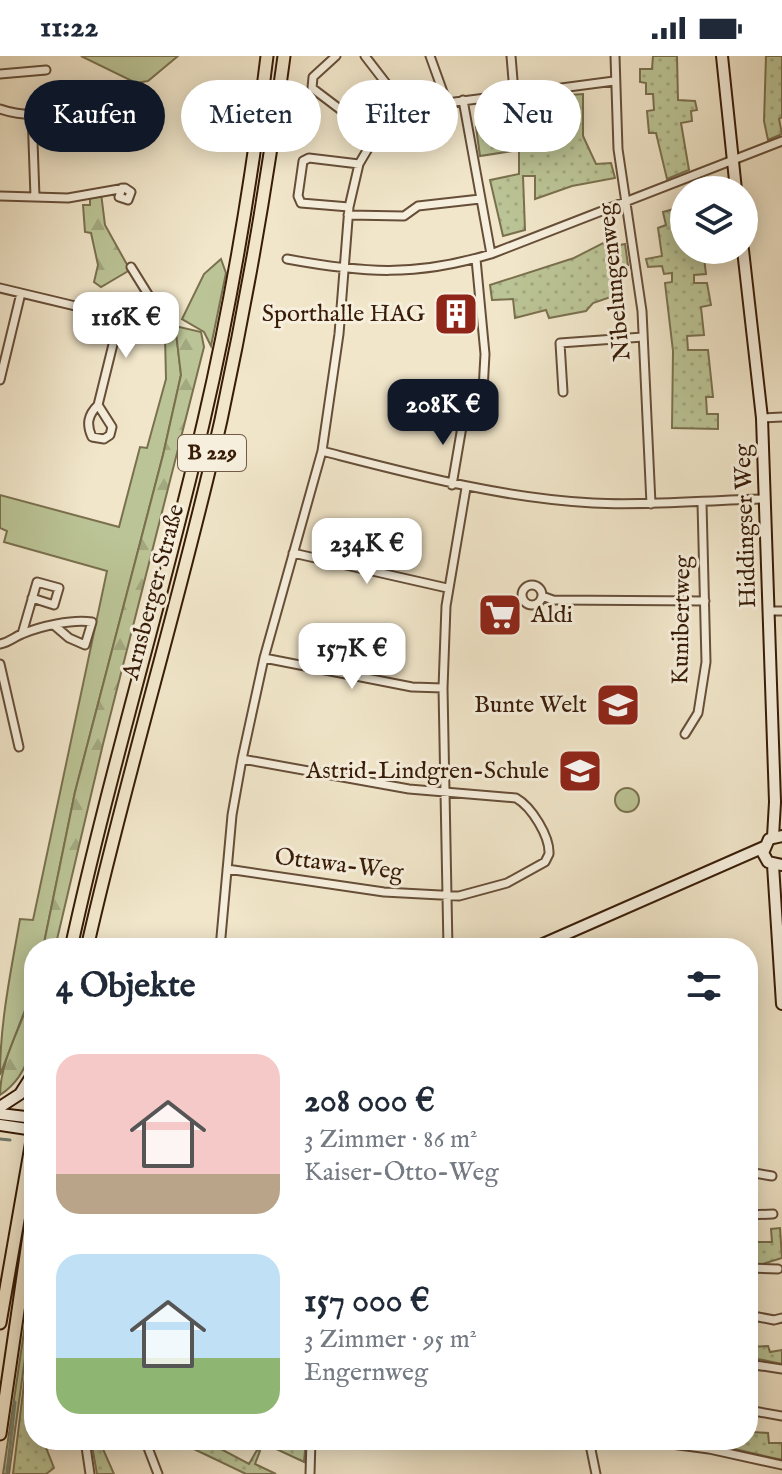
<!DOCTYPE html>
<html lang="de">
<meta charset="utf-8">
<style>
:root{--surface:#fff;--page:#f2f2f3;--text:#1f2937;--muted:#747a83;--accent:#111827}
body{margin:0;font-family:"IM FELL English",serif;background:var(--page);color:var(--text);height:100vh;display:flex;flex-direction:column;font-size:30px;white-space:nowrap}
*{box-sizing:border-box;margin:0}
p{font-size:26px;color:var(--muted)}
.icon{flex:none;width:44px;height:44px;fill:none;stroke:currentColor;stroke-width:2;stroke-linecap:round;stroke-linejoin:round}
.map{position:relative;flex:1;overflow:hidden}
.details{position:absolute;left:24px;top:882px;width:734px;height:512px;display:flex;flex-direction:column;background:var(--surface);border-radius:32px;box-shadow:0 4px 20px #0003}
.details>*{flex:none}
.hud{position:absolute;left:24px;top:24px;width:734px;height:72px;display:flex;gap:16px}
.fabs{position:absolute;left:670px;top:120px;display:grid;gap:16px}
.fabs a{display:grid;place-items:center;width:88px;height:88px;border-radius:50%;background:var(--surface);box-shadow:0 4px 20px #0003;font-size:40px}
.price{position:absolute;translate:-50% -68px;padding:0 18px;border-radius:16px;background:#fff;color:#222;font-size:26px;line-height:52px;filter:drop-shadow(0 2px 4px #0008)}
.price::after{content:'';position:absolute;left:50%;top:48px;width:24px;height:18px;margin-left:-12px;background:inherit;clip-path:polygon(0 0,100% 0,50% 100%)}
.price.current{background:var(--accent);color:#fff}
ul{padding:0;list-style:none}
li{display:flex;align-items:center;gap:24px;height:200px;padding:0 32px}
li span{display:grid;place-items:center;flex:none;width:224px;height:160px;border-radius:24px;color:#555}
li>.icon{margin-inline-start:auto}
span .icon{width:96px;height:96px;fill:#fffc;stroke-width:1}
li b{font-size:34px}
h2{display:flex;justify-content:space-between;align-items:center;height:96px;padding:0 32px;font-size:34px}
.pill{padding:0 28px;border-radius:36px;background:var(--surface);box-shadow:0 4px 20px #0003;font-size:28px;line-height:72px}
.pill.current{background:var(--accent);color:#fff}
.status{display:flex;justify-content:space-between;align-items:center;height:56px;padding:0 40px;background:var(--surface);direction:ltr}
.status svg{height:22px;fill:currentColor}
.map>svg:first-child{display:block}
.green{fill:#bbc496;stroke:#7a704e;stroke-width:2}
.forest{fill:url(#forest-firs);stroke:#7a704e;stroke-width:2}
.garden{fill:url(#garden-dots);stroke:#7a704e;stroke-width:2}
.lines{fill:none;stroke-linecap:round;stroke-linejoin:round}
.stream{stroke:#737e71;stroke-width:3}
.minor-casing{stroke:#664e38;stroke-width:11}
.secondary-casing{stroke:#381c07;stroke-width:14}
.primary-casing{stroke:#381c07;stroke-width:15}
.minor{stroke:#f6efdd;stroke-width:7}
.secondary{stroke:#f6efdd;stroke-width:10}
.primary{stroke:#f1e6ca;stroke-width:11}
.labels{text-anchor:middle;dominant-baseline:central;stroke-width:6;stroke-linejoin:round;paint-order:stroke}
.shield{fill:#f6efdd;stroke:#715b47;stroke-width:2}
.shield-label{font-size:22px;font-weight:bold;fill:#381c07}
.street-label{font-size:24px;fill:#381c07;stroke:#f6efdd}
.poi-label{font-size:24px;fill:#381c07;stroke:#f6efdd;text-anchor:end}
</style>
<div class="status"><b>11:22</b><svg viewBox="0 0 49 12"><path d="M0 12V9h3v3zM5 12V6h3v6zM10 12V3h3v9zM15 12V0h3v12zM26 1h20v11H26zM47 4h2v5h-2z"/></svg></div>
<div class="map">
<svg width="782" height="1418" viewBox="0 0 782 1418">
<defs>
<pattern id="forest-firs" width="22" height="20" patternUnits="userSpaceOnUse" patternTransform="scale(2)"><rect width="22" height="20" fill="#bbc496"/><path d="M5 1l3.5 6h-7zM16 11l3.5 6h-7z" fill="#a2a880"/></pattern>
<pattern id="garden-dots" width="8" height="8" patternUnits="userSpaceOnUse" patternTransform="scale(2)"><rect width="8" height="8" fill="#bbc496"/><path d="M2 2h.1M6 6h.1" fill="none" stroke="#a2a880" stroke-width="1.8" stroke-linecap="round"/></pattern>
</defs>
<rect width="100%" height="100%" fill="#f1e6ca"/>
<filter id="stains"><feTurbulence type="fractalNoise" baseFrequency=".0025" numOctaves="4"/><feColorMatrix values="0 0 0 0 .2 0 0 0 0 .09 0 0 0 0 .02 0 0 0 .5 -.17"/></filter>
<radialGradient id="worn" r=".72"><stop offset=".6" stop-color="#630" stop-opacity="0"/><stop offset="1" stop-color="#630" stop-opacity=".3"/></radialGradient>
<path class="green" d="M81 0H178L148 25 136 27Z
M221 203 226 217 211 290 204 276 182 263 204 218Z
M176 276 181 319 163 399 75 736 43 892H34L32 936 0 1019C0 966 11 915 20 863L33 864 107 515 4 486 7 475 0 472V439L119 471 140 391 147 392 166 323 165 280Z
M615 744a12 12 0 1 1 24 0a12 12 0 1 1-24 0Z"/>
<path class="forest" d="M101 137 105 169 130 214 101 231 94 226 98 209 91 177 85 176 83 149H90V141Z
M145 263 201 276 204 291 103 688 55 892H43L75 736 163 399 181 319 176 277 148 269Z
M34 929C34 970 38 1014 0 1039 0 1002 25 965 34 929Z
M34 1208V1237L9 1418H3Z"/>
<path class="garden" d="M653 0H677L678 44 695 45 697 54 691 55 692 65 681 67 689 114 667 123 656 77H649L647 55 654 54 653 38H646V27L640 26V13H652Z
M766 0H782V61L779 63 782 78 768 84 764 65Z
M583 38V80L596 108 611 107 615 122 572 130 535 143V120H523L525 174 503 180 490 124 519 118V94L480 100 476 71 519 62 524 69 567 65 570 39Z
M684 150V194H703L706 218 694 219V227H707L711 249 701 251 704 279 687 280 688 294H708L713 341H706L707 358H718V373L672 372 673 295 665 227 672 226V217L664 218 662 210 648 211 646 203 662 200 658 172 666 169 663 156Z
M607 185 610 191 625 188 628 209 617 213 622 237 593 247 586 255 549 262 546 254 515 262 513 243 492 244 490 229 574 202Z
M780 1172 782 1202 759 1209 748 1206V1186H772L771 1173Z
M34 1246V1384H43L54 1412 46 1418H13Z
M748 1283 750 1291 768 1290 770 1296 782 1294V1308L748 1301Z
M752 1376 768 1377 769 1387H782V1404L695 1384H748Z
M91 1384H99L114 1418H97Z
M175 1384H204L249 1408 257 1394 260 1395 255 1408 276 1418H246Z
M257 1384H287L295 1388 297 1384H306L304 1406Z"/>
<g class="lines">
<path class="stream" d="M0 1083 10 1084
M7 1418 15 1346"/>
<g class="minor-casing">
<path id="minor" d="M336 0 313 21 312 32 378 82
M365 0 412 61
M430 0 447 47
M511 0 514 36
M615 0 618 93 642 255 651 448
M0 18 46 14
M463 44 491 198
M0 53C39 67 96 52 132 35L139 38 140 47 128 51 124 45 126 37
M32 57 35 141
M0 140 68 142 125 132 131 136 128 144 119 141 122 132
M349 151 301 147 298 140 303 105 309 102 359 108
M348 159 404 160 418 150 480 143
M287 203C363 217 415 221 491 198L782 85
M0 232 113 259 119 264
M119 264 148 247 149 240 131 211
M0 324 21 237
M563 336 560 287 643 281
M98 349 112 371 110 379 104 383 92 381C86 368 88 359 98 349L119 264
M762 362 782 361
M322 395C412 418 500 442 593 447 650 450 707 444 765 443
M452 429 464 359 483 335 485 298 476 203
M293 497 447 532
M522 539a10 10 0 1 1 20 0a10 10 0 1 1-20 0Z
M542 540 553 544 705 545
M769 555H782
M22 578 37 526 59 532 54 549 32 542
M0 588C10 586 14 581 22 578 41 570 72 563 92 566L85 589 69 582 55 570
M264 602 412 631 443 632
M0 608 19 691
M685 678 698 657 706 606 702 447
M227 813 384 836 459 840 507 827 545 806 549 798C550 781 532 751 516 742L409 733 242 703
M205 892H241
M220 892 232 759 242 703 264 602 322 395 339 278 349 151 359 108 369 91 388 74 447 47 614 25
M448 892 443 632 446 550 466 432
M748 1116 772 1120
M748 1159 773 1158
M748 1212 778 1213
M748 1259 774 1264 782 1262
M748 1308 782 1313
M748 1354 782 1360
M85 1384 90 1418
M145 1384 158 1418
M589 1384 596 1418
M641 1384 709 1393 782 1409
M310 1418 311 1384"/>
</g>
<g class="secondary-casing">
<path id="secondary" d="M722 0 736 134
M743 194 762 362 775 746 773 781
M782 780 769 783 763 797 768 806 782 809
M773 809 782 948
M534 892 764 791
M0 1051 20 1038 34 1016
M0 1058 34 1062
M0 1069 34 1074"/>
</g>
<g class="primary-casing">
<path id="primary" d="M71 892C110 714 163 541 204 364 232 244 252 122 267 0
M87 892C127 715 181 541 221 364 247 243 268 122 284 0
M0 1267 34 1073
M0 1378 34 1145"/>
</g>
<use href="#minor" class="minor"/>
<use href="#secondary" class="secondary"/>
<use href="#primary" class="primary"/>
</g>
<defs>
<g id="building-square" transform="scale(2.3)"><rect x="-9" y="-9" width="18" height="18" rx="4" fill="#8f2418" stroke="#f6efdd"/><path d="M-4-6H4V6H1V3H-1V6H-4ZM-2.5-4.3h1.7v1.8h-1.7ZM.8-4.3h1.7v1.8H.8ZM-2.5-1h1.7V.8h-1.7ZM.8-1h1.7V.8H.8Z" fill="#fff"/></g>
<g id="supermarket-square" transform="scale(2.3)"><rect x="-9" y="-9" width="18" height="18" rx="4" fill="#8f2418" stroke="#f6efdd"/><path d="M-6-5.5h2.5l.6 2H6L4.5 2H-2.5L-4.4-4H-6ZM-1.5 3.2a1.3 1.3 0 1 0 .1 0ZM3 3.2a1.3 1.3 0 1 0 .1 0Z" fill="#fff"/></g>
<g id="school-square" transform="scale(2.3)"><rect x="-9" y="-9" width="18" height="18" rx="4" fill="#8f2418" stroke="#f6efdd"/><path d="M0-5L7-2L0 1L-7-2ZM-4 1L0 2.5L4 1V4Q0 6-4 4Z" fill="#fff"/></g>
</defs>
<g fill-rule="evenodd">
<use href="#building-square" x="456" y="258"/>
<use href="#supermarket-square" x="500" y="559"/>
<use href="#school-square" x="618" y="649"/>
<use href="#school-square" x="580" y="715"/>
</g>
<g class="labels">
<rect class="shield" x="178" y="379" width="68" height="36" rx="6"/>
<g class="shield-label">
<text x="212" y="397">B 229</text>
</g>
<g class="street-label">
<text transform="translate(615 226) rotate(-96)">Nibelungenweg</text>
<text transform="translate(746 470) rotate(-92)">Hiddingser Weg</text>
<text transform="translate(154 536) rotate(-75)">Arnsberger Straße</text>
<text transform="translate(682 564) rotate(-89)">Kunibertweg</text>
<text transform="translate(339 809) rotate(7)">Ottawa-Weg</text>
</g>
<g class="poi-label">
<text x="425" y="258">Sporthalle HAG</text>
<text x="531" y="559" text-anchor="start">Aldi</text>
<text x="587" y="649">Bunte Welt</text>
<text x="549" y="715">Astrid-Lindgren-Schule</text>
</g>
</g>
<rect width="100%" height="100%" filter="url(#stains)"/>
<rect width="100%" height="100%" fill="url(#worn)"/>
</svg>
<div class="fabs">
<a><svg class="icon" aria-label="layers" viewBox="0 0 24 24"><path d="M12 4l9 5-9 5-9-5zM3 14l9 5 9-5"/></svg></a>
</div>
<b class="price" style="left:126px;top:304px">116K €</b>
<b class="price current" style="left:443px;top:391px">208K €</b>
<b class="price" style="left:367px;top:530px">234K €</b>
<b class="price" style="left:352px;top:635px">157K €</b>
<div class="hud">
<a class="pill current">Kaufen</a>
<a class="pill">Mieten</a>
<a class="pill">Filter</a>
<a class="pill">Neu</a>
</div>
<section class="details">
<h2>4 Objekte<svg class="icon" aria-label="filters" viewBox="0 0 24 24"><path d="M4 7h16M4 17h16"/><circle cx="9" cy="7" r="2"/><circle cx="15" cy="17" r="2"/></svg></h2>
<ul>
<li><span style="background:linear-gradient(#f6c9c9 75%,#b9a48a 0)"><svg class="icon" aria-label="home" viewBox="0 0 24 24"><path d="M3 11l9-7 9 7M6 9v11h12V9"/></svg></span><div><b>208 000 €</b><p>3 Zimmer · 86 m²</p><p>Kaiser-Otto-Weg</p></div></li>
<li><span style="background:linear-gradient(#bfe0f5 65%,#8fb573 0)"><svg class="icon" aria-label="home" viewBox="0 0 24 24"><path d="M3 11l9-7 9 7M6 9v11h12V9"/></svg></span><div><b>157 000 €</b><p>3 Zimmer · 95 m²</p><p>Engernweg</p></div></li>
</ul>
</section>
</div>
